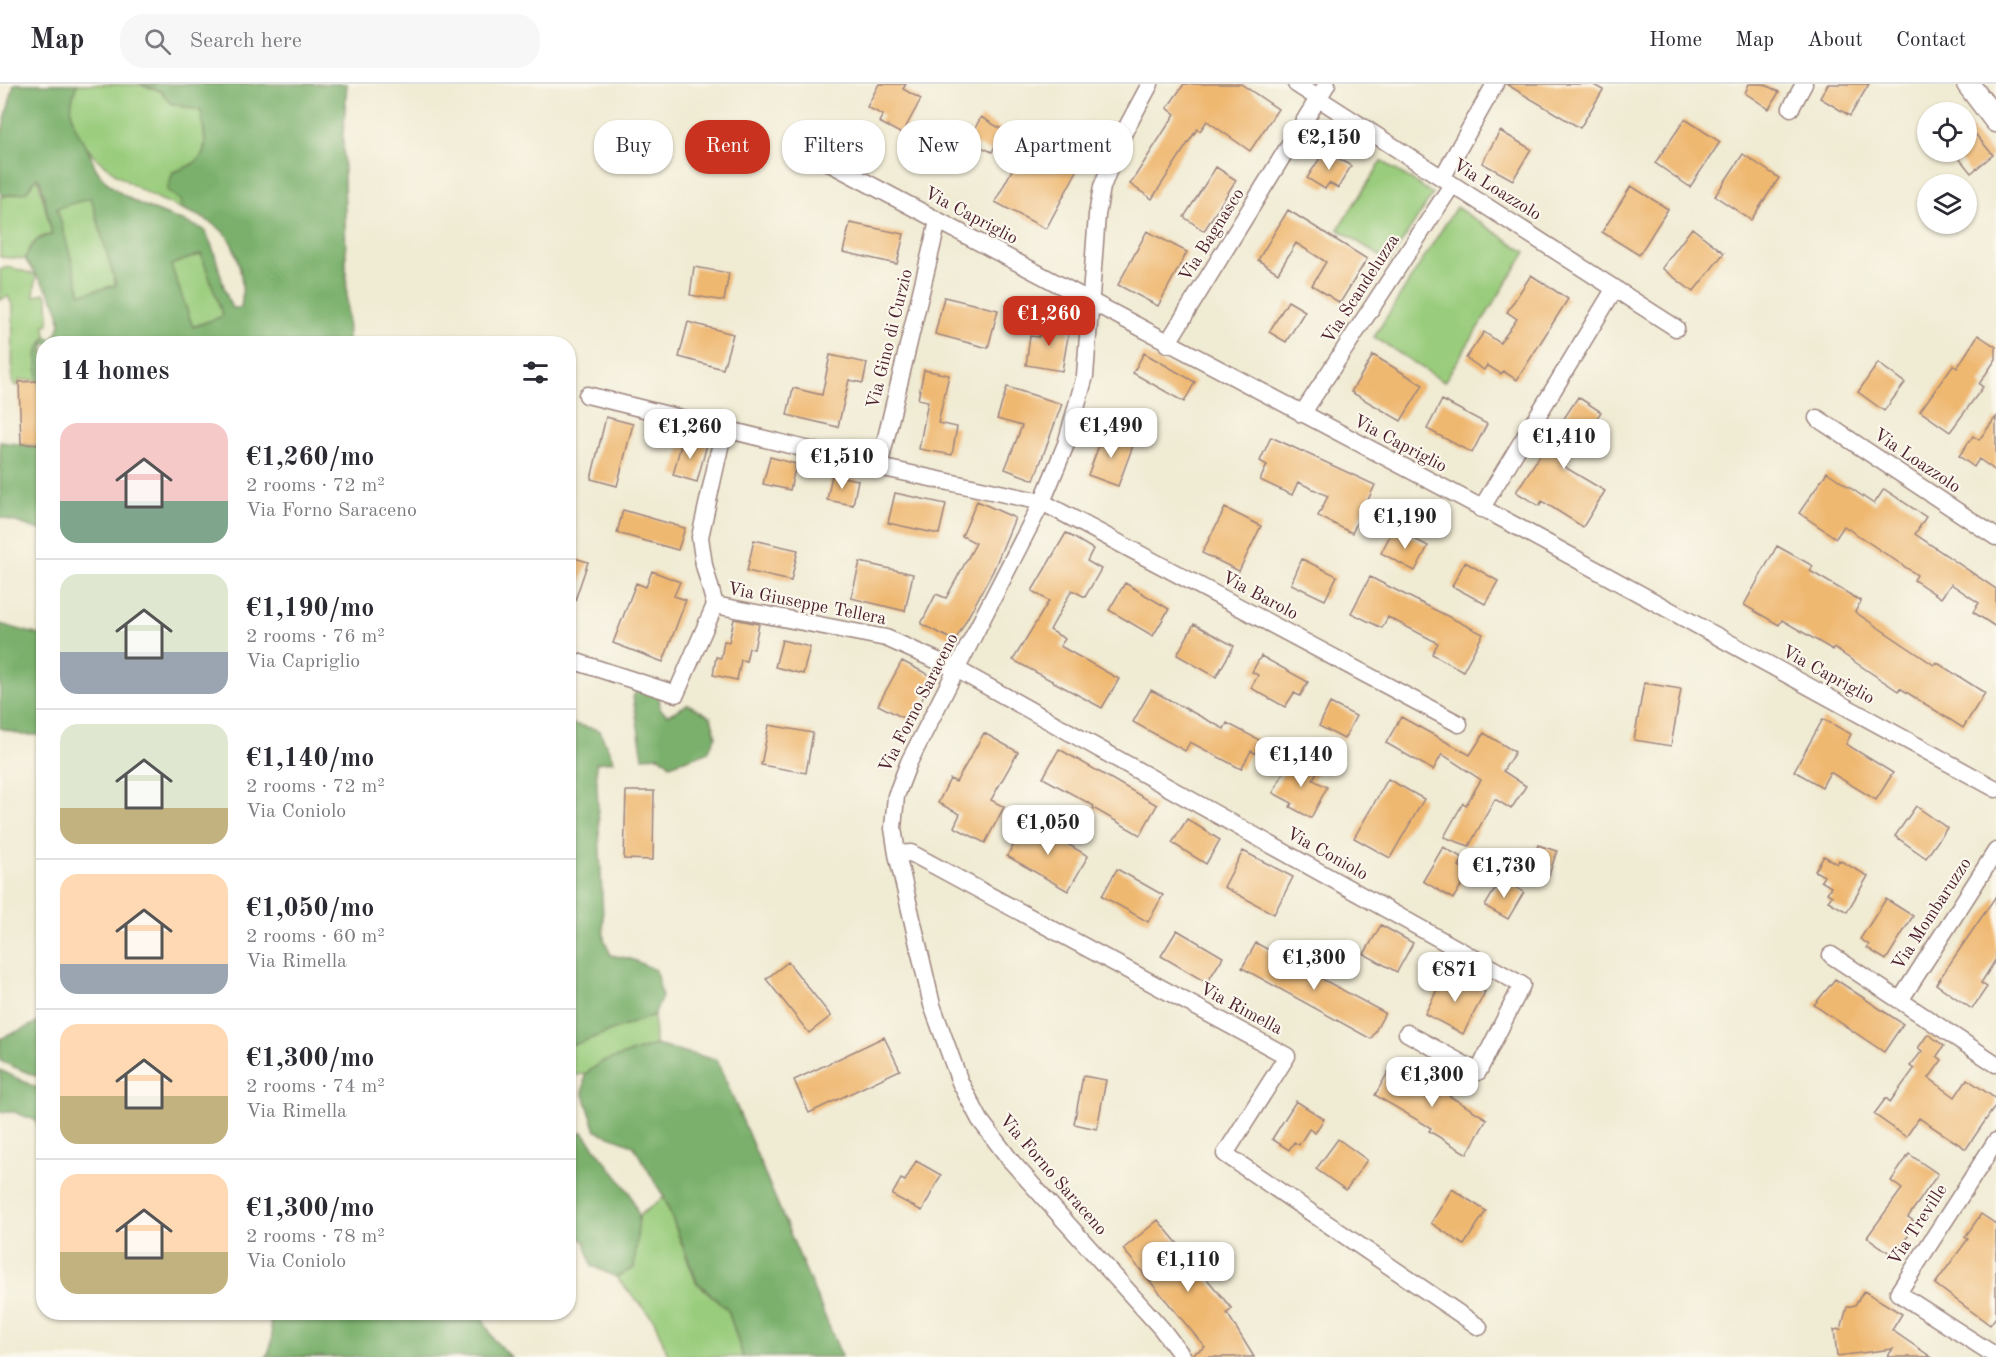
<!DOCTYPE html>
<meta charset="utf-8">
<style>
:root{--surface:#fff;--page:#f7f7f7;--text:#2b2b33;--muted:#7c7c81;--line:#e1e1e2;--accent:#c8321e}
body{margin:0;font-family:"Old Standard TT",serif;background:var(--page);color:var(--text);height:100vh;display:flex;flex-direction:column;font-size:22px;white-space:nowrap}
*{box-sizing:border-box;margin:0}
p{font-size:20px;color:var(--muted)}
.icon{flex:none;width:33px;height:33px;fill:none;stroke:currentColor;stroke-width:2;stroke-linecap:round;stroke-linejoin:round}
.map{position:relative;flex:1;overflow:hidden}
.drawer{position:absolute;left:36px;top:252px;width:540px;height:984px;display:flex;flex-direction:column;background:var(--surface);border-radius:24px;box-shadow:0 2px 4px #0004}
.drawer>*{flex:none}
.top-card{position:absolute;left:594px;top:36px;width:570px;height:54px;display:flex;gap:12px}
.fabs{position:absolute;left:1917px;top:18px;display:grid;gap:12px}
.fabs a{display:grid;place-items:center;width:60px;height:60px;border-radius:50%;background:var(--surface);box-shadow:0 2px 4px #0004;font-size:30px}
.price{position:absolute;translate:-50% -51px;padding:0 14px;border-radius:12px;background:#fff;color:#222;font-size:20px;line-height:39px;filter:drop-shadow(0 2px 3px #0008)}
.price::after{content:'';position:absolute;left:50%;top:36px;width:18px;height:14px;margin-left:-9px;background:inherit;clip-path:polygon(0 0,100% 0,50% 100%)}
.price.selected{background:var(--accent);color:#fff}
ul{padding:0;list-style:none}
li{display:flex;align-items:center;gap:18px;height:150px;padding:0 24px}
li+li{border-top:2px solid var(--line)}
li span{display:grid;place-items:center;flex:none;width:168px;height:120px;border-radius:18px;color:#555}
li>.icon{margin-inline-start:auto}
span .icon{width:72px;height:72px;fill:#fffc;stroke-width:1}
li b{font-size:26px}
h2{display:flex;justify-content:space-between;align-items:center;height:72px;padding:0 24px;font-size:26px}
.tag{padding:0 21px;border-radius:24px;background:var(--surface);box-shadow:0 2px 4px #0004;font-size:21px;line-height:54px}
.tag.selected{background:var(--accent);color:#fff}
header{display:flex;align-items:center;gap:36px;box-sizing:border-box;height:84px;padding:0 30px;background:var(--surface);border-bottom:2px solid var(--line)}
header strong{font-size:28px}
nav{display:flex;gap:33px;margin-inline-start:auto;font-size:21px}
.search{width:420px;height:54px;background:var(--page);display:flex;align-items:center;gap:15px;box-sizing:border-box;padding:0 21px;border-radius:24px;color:var(--muted);font-size:22px}
.map>svg:first-child{display:block}
.green{fill:#99cc7c;stroke:#727654;stroke-width:1.5}
.forest{fill:#7ab06c;stroke:#62684c;stroke-width:1.5;fill-rule:evenodd}
.building{fill:#efb871}
.lines{fill:none;stroke-linecap:round;stroke-linejoin:round}
.street-casing{stroke:#9d857f;stroke-width:19}
.secondary-casing{stroke:#9d857f;stroke-width:25}
.street{stroke:#fff;stroke-width:16}
.secondary{stroke:#fff;stroke-width:22}
.labels{text-anchor:middle;dominant-baseline:central;stroke-width:4.5;stroke-linejoin:round;paint-order:stroke}
.street-label{font-size:18px;fill:#4a1f2b;stroke:#fbf7ec}
</style>
<header>
<strong>Map</strong>
<div class="search"><svg class="icon" aria-label="search" viewBox="0 0 24 24"><circle cx="10" cy="10" r="6"/><path d="M15 15l6 6"/></svg>Search here</div>
<nav><a>Home</a><a>Map</a><a>About</a><a>Contact</a></nav>
</header>
<div class="map">
<svg width="1996" height="1273" viewBox="0 0 1996 1273">
<rect width="100%" height="100%" fill="#fbf7ec"/>
<filter id="ink" filterUnits="userSpaceOnUse"><feTurbulence type="fractalNoise" baseFrequency=".0167" numOctaves="2"/><feDisplacementMap in="SourceGraphic" scale="12" xChannelSelector="R" yChannelSelector="G"/><feConvolveMatrix kernelMatrix="1 2 1 2 8 2 1 2 1" color-interpolation-filters="sRGB"/></filter>
<filter id="wash" filterUnits="userSpaceOnUse"><feTurbulence type="fractalNoise" baseFrequency=".008" numOctaves="4" result="noise"/><feDisplacementMap in="SourceGraphic" scale="24" xChannelSelector="R" yChannelSelector="G"/><feGaussianBlur stdDeviation="1.35" result="paint"/><feColorMatrix in="noise" values="0 0 0 0 0 0 0 0 0 0 0 0 0 0 0 0 0 1.4 0 .05"/><feComposite in="paint" operator="in"/></filter>
<g filter="url(#wash)">
<rect width="100%" height="100%" fill="#f0ebd3"/>
<path class="green" d="M77 0 144 1 161 7 170 19 201 27C206 63 212 77 173 88L182 125C142 109 65 70 71 18 71 12 75 5 77 0Z
M1382 77 1433 110 1389 178 1338 145Z
M38 93 52 151C37 151 30 162 25 175L0 173V113L26 108Z
M91 113 116 201 81 211 56 123Z
M1456 123 1526 168 1444 298 1374 253Z
M202 170 224 232 192 243 170 181Z
M9 183 36 191 34 213 44 209 48 214 49 240 45 241 46 253 38 266V296H19V302L14 301 12 297 13 223 8 212 0 216V185Z
M654 931 655 961 602 978 585 990 569 992V960H576Z
M664 1113 696 1198 728 1226 743 1273H669L654 1236 616 1193 634 1184 639 1132Z"/>
<path class="forest" d="M14 0H77C66 28 72 39 87 64 92 72 93 82 99 89 120 119 170 131 203 145 219 168 219 199 232 224H241C245 201 239 160 220 145 209 136 195 130 182 125L181 117 167 106 173 88C212 77 207 63 201 27L170 19 161 7 139 0H347L343 52 348 259 44 260 43 332 39 326 37 277 38 266 46 253 53 255C75 229 39 198 25 175 30 161 38 152 52 151L41 98 37 93 26 108 2 112 0 108V55ZM91 114 116 201 81 210 57 124ZM201 170 223 232 193 243 171 181Z
M0 358 43 363V447L0 433Z
M0 540 43 552V651H22L0 644Z
M640 601 659 608 660 625 668 631 688 620 711 633 716 652 708 668 670 681 660 672 643 673 633 613Z
M569 639 599 646 614 677 596 679 604 855 611 871 631 875 656 886 662 913 654 931 576 960H568Z
M43 936V995L0 977V955Z
M655 961 717 976 842 1273H743L728 1226 697 1198 664 1113 633 1061 596 1047 583 1008 585 990 602 978Z
M0 986 43 1007V1052L35 1036 14 1028H0Z
M583 1048 630 1109 639 1132 634 1184 616 1193 592 1182 585 1158 569 1144V1054Z
M267 1228 480 1229 494 1256 511 1273H266C275 1258 272 1244 267 1228Z"/>
<g id="blocks">
<path class="building" d="M879 0H906L903 5 921 15 902 50 879 38 883 31 867 23Z
M1184 0H1241L1278 25 1250 67 1207 37 1200 47 1197 45 1152 115 1130 100 1175 30 1167 24Z
M1506 0H1592L1603 6 1580 44Z
M1749 0H1764L1779 8 1769 25 1745 9Z
M1828 0H1869L1850 32 1820 14Z
M981 33 1003 46 992 68 968 57Z
M1685 35 1720 58 1690 103 1655 79Z
M1966 39 1993 71 1971 89 1954 68H1966Z
M1500 47 1531 65 1513 96 1482 79Z
M1029 54 1080 81 1046 145 995 118Z
M1325 66 1351 82 1338 104 1329 99 1325 105 1307 94Z
M1743 70 1779 94 1751 136 1715 112Z
M1216 83 1236 96 1204 147 1184 133Z
M1631 102 1668 125 1639 171 1602 148Z
M1288 126 1367 175 1340 219 1312 201 1326 178 1296 159 1278 189 1258 176Z
M850 139 904 150 897 180 843 168Z
M1692 144 1724 169 1693 208 1662 184Z
M1147 147 1187 168 1158 222 1118 201Z
M694 183 729 189 724 217 690 211Z
M1531 191 1568 215 1517 296 1503 287 1501 290 1487 281 1484 286 1466 274 1484 248 1500 259 1517 235 1507 228Z
M944 213 998 226 988 264 935 250Z
M1288 217 1305 227 1286 258 1269 248Z
M1041 237 1070 241 1062 287 1026 281 1030 252 1039 253Z
M688 238 733 250 723 285 679 273Z
M1978 251 1996 263V275L1979 300 1983 303 1950 348 1920 327 1953 281 1957 284Z
M1144 269 1195 298 1184 318 1133 289Z
M830 271 867 279 863 299 849 296 838 343 787 331 793 304 822 311Z
M1373 271 1423 301 1401 337 1351 308Z
M1878 279 1905 299 1884 327 1858 308Z
M924 286 949 291 938 339 957 343 952 371 919 365 928 317 918 315Z
M38 297 44 361 21 360 19 298Z
M1007 303 1062 320 1034 396 1005 385 1022 342 997 335Z
M1578 313 1601 328 1563 382 1605 407 1583 443 1542 417 1539 422 1516 408Z
M1442 316 1487 340 1472 369 1427 345Z
M606 333 633 340 617 402 591 395Z
M1996 333V387L1979 375 1974 383 1959 372 1973 352 1979 356Z
M1104 348 1134 359 1118 402 1088 391Z
M683 353 707 360 697 398 673 391Z
M1271 353 1375 401 1352 449 1318 432 1328 412 1298 398 1292 411 1260 396 1267 381 1260 377Z
M770 373 796 380 790 406 763 400Z
M1827 388 1874 420 1884 405 1926 433 1915 450 1996 505V543L1973 528 1979 519 1951 500 1941 514 1914 496 1917 491 1844 442 1836 454 1799 429Z
M832 391 858 396 853 421 827 416Z
M895 409 946 420 939 450 888 439Z
M977 417 1015 434 993 487 955 557 921 540 936 510 946 514 976 459 962 452Z
M1225 424 1261 442 1239 487 1202 469Z
M623 426 685 444 678 466 617 449Z
M1394 444 1428 462 1415 487 1381 469Z
M1066 449 1093 465 1087 477 1101 485 1085 513 1072 506 1050 546 1065 555 1060 562 1119 595 1102 624 1013 576 1049 517 1032 507Z
M754 456 798 466 791 497 747 487Z
M1777 462 1813 482 1810 487 1861 517 1855 528 1934 581 1936 578 1985 609 1963 644 1900 604 1898 607 1834 564 1833 566 1782 536 1779 541 1744 521Z
M568 472 588 478 571 528H568Z
M1302 475 1337 492 1325 516 1291 500Z
M860 478 913 490 905 527 851 514Z
M1465 478 1498 497 1485 520 1452 502Z
M652 487 680 498 674 512 686 516 663 578 613 559 636 499 646 503Z
M1370 493 1483 550 1463 587 1432 570 1438 559 1388 533 1382 544 1351 529Z
M1125 499 1169 525 1153 552 1109 526Z
M734 535 759 540 754 565 749 564 746 577 741 576 737 596 713 591 716 573 721 574 724 557 729 558Z
M1194 540 1234 562 1216 593 1177 571Z
M782 556 810 563 803 590 775 583Z
M1261 572 1308 598 1300 612 1294 609 1285 623 1251 604 1258 591 1252 588Z
M902 577 933 593 911 638 878 621Z
M1644 599 1681 605 1671 662 1634 656Z
M1151 606 1224 645 1227 639 1265 659 1259 671 1251 667 1241 685 1190 658 1185 667 1133 638Z
M1330 619 1356 632 1344 655 1319 642Z
M1401 633 1470 671 1484 649 1515 668 1503 687 1526 702 1511 725 1495 715 1469 762 1444 753 1463 719 1466 721 1481 696 1442 670 1433 686 1386 659Z
M1823 635 1851 650 1846 660 1893 689 1876 716 1830 688 1822 703 1794 687Z
M769 641 813 649 806 689 761 681Z
M984 649 1018 668 991 716 1004 723 985 759 954 743 960 730 938 719 950 695 956 698Z
M1059 665 1157 721 1140 751 1093 724 1094 722 1043 694Z
M1299 673 1319 683 1313 696 1327 703 1311 734 1290 723 1292 719 1273 709 1286 684 1292 686Z
M1388 695 1424 715 1390 774 1354 754Z
M626 707H654L653 776 624 775Z
M1916 722 1947 744 1926 774 1895 752Z
M1187 735 1220 756 1206 780 1172 759Z
M1028 737 1088 772 1068 807 1007 772Z
M1538 761 1557 767 1549 791 1523 782 1528 767 1535 770Z
M1443 763 1463 774 1459 782 1469 788 1453 815 1423 797Z
M1243 767 1293 793 1274 830 1224 803Z
M1824 772 1837 780 1839 776 1868 792 1847 828 1828 817 1832 812 1827 809 1831 803 1821 797 1824 792 1815 787Z
M1117 785 1163 811 1148 838 1102 812Z
M1501 795 1524 808 1508 835 1485 822Z
M1996 812V875L1981 899 1987 903 1972 925 1936 900Z
M1886 815 1913 832 1886 876 1867 864 1869 861 1860 855Z
M1381 841 1413 859 1397 888 1364 870Z
M1177 846 1223 873 1207 899 1161 872Z
M1256 859 1385 929 1371 955 1242 884Z
M788 878 831 932 809 949 766 895Z
M1446 888 1485 908 1463 950 1425 930Z
M1835 895 1903 940 1884 968 1814 921Z
M1928 950 1944 962 1937 972 1942 976 1929 994 1955 1013 1967 995 1996 1015V1021L1966 1065 1919 1034 1906 1053 1874 1030 1886 1014 1890 1018 1914 985 1910 982 1922 967 1918 964Z
M884 953 900 986 809 1029 794 996Z
M1394 978 1487 1035 1467 1070 1429 1047 1431 1044 1375 1011Z
M1083 992 1106 996 1097 1045 1074 1040Z
M1296 1017 1324 1035 1315 1049 1309 1045 1299 1061 1294 1058 1289 1066 1272 1055Z
M1338 1055 1367 1076 1346 1106 1316 1085Z
M1909 1070 1938 1090 1908 1133 1917 1139 1894 1172 1867 1153 1902 1105 1891 1097Z
M916 1077 941 1091 922 1127 892 1111 901 1095 905 1097Z
M1452 1105 1486 1127 1464 1161 1431 1139Z
M1981 1130 1996 1140V1233L1990 1241 1935 1200 1968 1155 1965 1153Z
M1158 1136 1232 1225 1227 1229 1254 1273H1193V1270L1205 1263 1123 1165Z
M1864 1207 1902 1230 1892 1246 1931 1273H1887L1893 1265 1837 1272 1834 1246 1841 1245 1847 1223 1855 1221Z"/>
</g>
</g>
<g filter="url(#ink)">
<use href="#blocks" fill-opacity="0" stroke="#9d857f" stroke-width="1.5"/>
<g class="lines">
<g class="street-casing">
<path id="street" d="M1150 0 1121 54 1102 103 1097 131 1085 292 1066 360 1042 418 909 678 896 712 893 744 897 770 932 921 960 998 980 1036 1011 1077 1161 1244 1183 1273
M1296 0 1676 244
M1791 24 1804 0
M816 72 1516 442 1996 705
M1442 94 1495 0
M1167 260 1327 0
M587 311 879 383 1042 418 1459 640
M1302 330 1452 101
M1817 334 1996 453
M879 383 938 137
M1481 425 1615 204
M715 521 886 554 958 586 1522 901 1478 988 1407 949
M568 575 676 610 715 521 704 481 700 453 724 345
M897 770 911 769 1287 972 1225 1070 1479 1243
M1831 871 1996 980
M1901 915 1996 767
M1996 1057 1898 1209 1996 1272"/>
</g>
<g class="secondary-casing">
<path id="secondary" d="M1968 0 1996 37"/>
</g>
<use href="#street" class="street"/>
<use href="#secondary" class="secondary"/>
</g>
</g>
<g class="labels">
<g class="street-label">
<text transform="translate(1497 106) rotate(32)">Via Loazzolo</text>
<text transform="translate(971 132) rotate(28)">Via Capriglio</text>
<text transform="translate(1212 151) rotate(-58)">Via Bagnasco</text>
<text transform="translate(1361 205) rotate(-57)">Via Scandeluzza</text>
<text transform="translate(890 255) rotate(-76)">Via Gino di Curzio</text>
<text transform="translate(1400 360) rotate(28)">Via Capriglio</text>
<text transform="translate(1917 377) rotate(34)">Via Loazzolo</text>
<text transform="translate(1260 512) rotate(28)">Via Barolo</text>
<text transform="translate(807 520) rotate(11)">Via Giuseppe Tellera</text>
<text transform="translate(1828 591) rotate(29)">Via Capriglio</text>
<text transform="translate(919 619) rotate(-63)">Via Forno Saraceno</text>
<text transform="translate(1327 770) rotate(29)">Via Coniolo</text>
<text transform="translate(1932 830) rotate(-57)">Via Mombaruzzo</text>
<text transform="translate(1241 925) rotate(28)">Via Rimella</text>
<text transform="translate(1053 1091) rotate(49)">Via Forno Saraceno</text>
<text transform="translate(1918 1141) rotate(-57)">Via Treville</text>
</g>
</g>
</svg>
<div class="fabs">
<a><svg class="icon" aria-label="locate" viewBox="0 0 24 24"><circle cx="12" cy="12" r="6"/><path d="M12 2v4M12 18v4M2 12h4M18 12h4"/></svg></a>
<a><svg class="icon" aria-label="layers" viewBox="0 0 24 24"><path d="M12 4l9 5-9 5-9-5zM3 14l9 5 9-5"/></svg></a>
</div>
<b class="price" style="left:1329px;top:87px">€2,150</b>
<b class="price selected" style="left:1049px;top:263px">€1,260</b>
<b class="price" style="left:1111px;top:375px">€1,490</b>
<b class="price" style="left:690px;top:376px">€1,260</b>
<b class="price" style="left:1564px;top:386px">€1,410</b>
<b class="price" style="left:842px;top:406px">€1,510</b>
<b class="price" style="left:1405px;top:466px">€1,190</b>
<b class="price" style="left:1301px;top:704px">€1,140</b>
<b class="price" style="left:1048px;top:772px">€1,050</b>
<b class="price" style="left:1504px;top:815px">€1,730</b>
<b class="price" style="left:1314px;top:907px">€1,300</b>
<b class="price" style="left:1455px;top:919px">€871</b>
<b class="price" style="left:1432px;top:1024px">€1,300</b>
<b class="price" style="left:1188px;top:1209px">€1,110</b>
<div class="top-card">
<a class="tag">Buy</a>
<a class="tag selected">Rent</a>
<a class="tag">Filters</a>
<a class="tag">New</a>
<a class="tag">Apartment</a>
</div>
<section class="drawer">
<h2>14 homes<svg class="icon" aria-label="filters" viewBox="0 0 24 24"><path d="M4 7h16M4 17h16"/><circle cx="9" cy="7" r="2"/><circle cx="15" cy="17" r="2"/></svg></h2>
<ul>
<li><span style="background:linear-gradient(#f6c9c9 65%,#7fa58c 0)"><svg class="icon" aria-label="home" viewBox="0 0 24 24"><path d="M3 11l9-7 9 7M6 9v11h12V9"/></svg></span><div><b>€1,260/mo</b><p>2 rooms · 72 m²</p><p>Via Forno Saraceno</p></div></li>
<li><span style="background:linear-gradient(#dfe7d0 65%,#9aa5b1 0)"><svg class="icon" aria-label="home" viewBox="0 0 24 24"><path d="M3 11l9-7 9 7M6 9v11h12V9"/></svg></span><div><b>€1,190/mo</b><p>2 rooms · 76 m²</p><p>Via Capriglio</p></div></li>
<li><span style="background:linear-gradient(#dfe7d0 70%,#c2b280 0)"><svg class="icon" aria-label="home" viewBox="0 0 24 24"><path d="M3 11l9-7 9 7M6 9v11h12V9"/></svg></span><div><b>€1,140/mo</b><p>2 rooms · 72 m²</p><p>Via Coniolo</p></div></li>
<li><span style="background:linear-gradient(#ffd9b3 75%,#9aa5b1 0)"><svg class="icon" aria-label="home" viewBox="0 0 24 24"><path d="M3 11l9-7 9 7M6 9v11h12V9"/></svg></span><div><b>€1,050/mo</b><p>2 rooms · 60 m²</p><p>Via Rimella</p></div></li>
<li><span style="background:linear-gradient(#ffd9b3 60%,#c2b280 0)"><svg class="icon" aria-label="home" viewBox="0 0 24 24"><path d="M3 11l9-7 9 7M6 9v11h12V9"/></svg></span><div><b>€1,300/mo</b><p>2 rooms · 74 m²</p><p>Via Rimella</p></div></li>
<li><span style="background:linear-gradient(#ffd9b3 65%,#c2b280 0)"><svg class="icon" aria-label="home" viewBox="0 0 24 24"><path d="M3 11l9-7 9 7M6 9v11h12V9"/></svg></span><div><b>€1,300/mo</b><p>2 rooms · 78 m²</p><p>Via Coniolo</p></div></li>
</ul>
</section>
</div>
